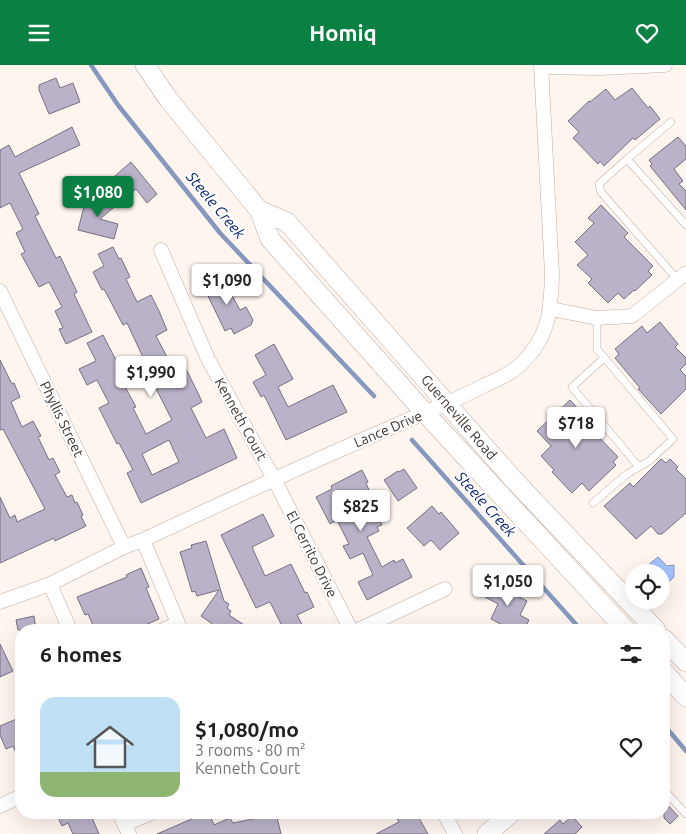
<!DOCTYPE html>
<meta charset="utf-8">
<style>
:root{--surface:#fff;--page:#f2f2f2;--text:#202124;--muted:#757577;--line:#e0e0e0;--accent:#0b8043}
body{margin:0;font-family:Ubuntu,sans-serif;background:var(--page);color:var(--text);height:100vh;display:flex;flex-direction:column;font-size:19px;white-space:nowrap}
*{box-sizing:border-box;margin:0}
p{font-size:16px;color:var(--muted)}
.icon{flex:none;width:28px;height:28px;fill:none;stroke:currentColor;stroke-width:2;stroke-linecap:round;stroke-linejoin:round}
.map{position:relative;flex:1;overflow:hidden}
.side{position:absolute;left:15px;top:559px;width:655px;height:195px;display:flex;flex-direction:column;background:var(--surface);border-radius:20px;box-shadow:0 5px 20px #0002}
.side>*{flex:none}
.tools{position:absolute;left:625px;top:499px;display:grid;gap:10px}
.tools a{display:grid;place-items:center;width:45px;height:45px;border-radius:50%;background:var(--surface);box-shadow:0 5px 20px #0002;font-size:25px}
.price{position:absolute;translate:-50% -42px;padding:0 11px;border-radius:5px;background:#fff;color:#222;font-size:16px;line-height:32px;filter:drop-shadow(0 1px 2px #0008)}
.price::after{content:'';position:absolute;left:50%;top:30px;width:15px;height:11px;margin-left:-8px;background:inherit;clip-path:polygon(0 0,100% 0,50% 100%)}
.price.current{background:var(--accent);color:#fff}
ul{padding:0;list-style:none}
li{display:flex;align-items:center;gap:15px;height:125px;padding:0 25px}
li+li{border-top:1px solid var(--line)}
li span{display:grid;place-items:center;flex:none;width:140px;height:100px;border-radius:15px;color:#555}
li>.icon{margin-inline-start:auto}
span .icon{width:60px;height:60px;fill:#fffc;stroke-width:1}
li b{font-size:21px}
h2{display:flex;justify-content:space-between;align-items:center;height:60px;padding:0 25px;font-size:21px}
header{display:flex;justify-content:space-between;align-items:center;height:65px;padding:0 25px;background:var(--accent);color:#fff;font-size:22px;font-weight:700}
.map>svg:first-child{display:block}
.water{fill:#a5c3fe;stroke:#8698bf}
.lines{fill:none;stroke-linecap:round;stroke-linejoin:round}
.stream{stroke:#8698bf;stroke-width:4.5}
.building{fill:#bab2c8;stroke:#777084;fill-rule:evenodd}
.service-casing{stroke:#c2ad9f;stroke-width:8}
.minor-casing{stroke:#c2ad9f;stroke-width:15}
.secondary-casing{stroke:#c2ad9f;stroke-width:20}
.service{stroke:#fff;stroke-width:7}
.minor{stroke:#fff;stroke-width:14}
.secondary{stroke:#fff;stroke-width:19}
.labels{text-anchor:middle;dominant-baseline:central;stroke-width:4.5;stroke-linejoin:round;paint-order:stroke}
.street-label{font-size:14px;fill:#3c332d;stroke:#fff}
.water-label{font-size:15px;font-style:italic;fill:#021d6f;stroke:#fff}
</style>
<header><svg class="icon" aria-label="menu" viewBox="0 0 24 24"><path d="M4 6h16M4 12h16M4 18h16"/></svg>Homiq<svg class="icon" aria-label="heart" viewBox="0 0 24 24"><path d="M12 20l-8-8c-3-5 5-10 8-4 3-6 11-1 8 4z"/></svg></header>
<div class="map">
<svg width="686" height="769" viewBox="0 0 686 769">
<rect width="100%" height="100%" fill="#fef5ef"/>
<path class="water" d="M658 492 667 501 674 500V512L666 520 661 515V508L655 507 648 500Z"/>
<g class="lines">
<path class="stream" d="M91 0 118 40 220 168 374 331
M412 375 581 565
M664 660 686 686"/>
</g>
<path class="building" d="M56 13 60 23 73 18 80 37 49 49 39 25V20Z
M632 23 648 43 650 41 660 54 635 75 633 73 604 101 600 96 598 99 573 73 579 67 568 56 589 36 590 37 606 24 615 35Z
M72 62 80 80 19 108 39 149 35 151 56 193 60 191 77 227 74 229 92 267 66 279 59 264 63 263 55 246 62 242 49 217 39 222 21 189 25 187 16 168 23 164 10 138 0 143V85L9 80 15 92Z
M678 72 686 81V94L674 104 683 116 679 119 686 126V145L650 101 652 99 649 95Z
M131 97 157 129 147 138 136 124 123 135 108 117Z
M87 130 119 138 100 154 118 159 114 174 78 165Z
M601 140 628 168 624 172 653 201 648 206 652 210 635 226 634 225 624 234 618 228 608 238 588 218 592 214 577 200 588 190 575 177 594 158 588 153Z
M113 182 119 194 121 193 130 212 126 214 137 237 151 230 159 246 167 265 156 271 176 309 186 304 198 328 202 337 191 343 206 373 224 364 237 393 141 438 127 408 133 405 119 378 117 379 99 343 109 338 97 315 87 320 79 304 96 296 87 278 103 270 120 303 116 305 136 342 133 343 146 369 172 355 146 304 148 303 127 258 123 260 104 224 102 225 93 207 104 201 98 189ZM169 375 179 397 152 410 142 389Z
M220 209 240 245 246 242 253 255 251 260 234 269 231 263 225 266 208 231 211 230 204 216Z
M660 257 678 279 675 282 686 293V299L680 305 686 311V324L661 349 638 324 640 323 615 293 619 289 615 284 642 261 647 268Z
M274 279 293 314 278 322 288 342 333 320 347 347 286 375 264 330 261 332 253 317 266 310 255 290Z
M0 295 12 319 14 318 20 332 11 337 22 362 33 356 41 371 38 372 49 395 53 393 60 407 55 410 67 432 72 430 75 438 77 437 83 450 81 451 86 461 55 476 54 473 0 498V432L10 453 15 450 17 457 45 444 3 364 0 365Z
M570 335 592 359 589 362 618 392 613 397 616 400 589 426 582 418 572 428 552 407 554 405 541 391 551 381 537 366Z
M661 394 666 398 670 394 678 402 676 404 686 414V448L662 469H658L651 461 636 474 604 441 630 418 633 422Z
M404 404 417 423 398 436 384 415 398 406 399 407Z
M362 405 368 417 366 418 369 425 365 427 382 460 377 462 379 466 367 472 382 502 394 495 395 498 403 494 412 512 367 535 358 517 373 510 363 488 350 494 343 481 349 479 337 455 330 459 316 432 332 424 331 421Z
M432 441 439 449 441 447 459 468 440 485 431 475 424 481 407 463Z
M263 449 274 471 252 482 265 511 291 499 305 528 307 527 314 542 297 550 305 565H284L270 537 256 543 221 470Z
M206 476 224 536 229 539 227 543 231 546 229 550 252 565H221L201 551 219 525 197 531 195 526 192 527 180 487 192 483 191 480Z
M141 503 149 522 146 523 159 554 134 565H95L88 549 85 550 77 532 127 512 126 510Z
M494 516 518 528 517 531 527 536 520 550 529 555 524 565H512L491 554 498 539 485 532Z
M34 551 36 565H18L16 555Z
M0 579 13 606 0 612Z
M21 652V700L13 681 6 684 0 670V661Z
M664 736 678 751 670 759 664 753Z
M56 748H91H90L99 769H73L68 758 62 761Z
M201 748H209L214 760 230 753 233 758 258 753 256 748H276L281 769H157L194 753 193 751Z
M394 748H416L428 769H376L399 757Z
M572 751 582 762 575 769H544L560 755 563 759Z"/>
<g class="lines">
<g class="service-casing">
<path id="service" d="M627 94 671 57
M677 214 601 127 599 119 627 94 686 160
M604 293 572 322 639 402
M593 438 627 409 649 396 673 374 597 284V253
M664 725 686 749"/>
</g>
<g class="minor-casing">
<path id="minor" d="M541 2 600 3 665 0
M161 185 208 294 274 414 351 565
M0 226 124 482
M551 244 597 253 632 251 686 208
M143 475 178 558 163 565
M50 519 70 565
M0 537 50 519 124 482 143 475C228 435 313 396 399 359 428 346 457 335 485 320 498 314 511 309 521 299 549 272 551 246 552 209L541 0
M358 565 445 524
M0 741 21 731
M119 748 129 769
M444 748 455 769
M125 759 151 748"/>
</g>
<g class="secondary-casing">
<path id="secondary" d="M145 0 169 35 259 145 270 174 425 348 626 565
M259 145 287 157 513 414 656 565
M664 574 686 597
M664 607 686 632
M487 769 511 748"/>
</g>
<use href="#service" class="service"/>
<use href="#minor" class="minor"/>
<use href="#secondary" class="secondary"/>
</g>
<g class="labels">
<g class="street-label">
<text transform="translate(459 352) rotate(49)">Guerneville Road</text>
<text transform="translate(62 354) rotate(64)">Phyllis Street</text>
<text transform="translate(241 354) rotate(61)">Kenneth Court</text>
<text transform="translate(388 364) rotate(-23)">Lance Drive</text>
<text transform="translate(312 489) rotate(63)">El Cerrito Drive</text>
</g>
<g class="water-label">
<text transform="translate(216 140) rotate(50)">Steele Creek</text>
<text transform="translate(486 439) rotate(48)">Steele Creek</text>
</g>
</g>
</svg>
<div class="tools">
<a><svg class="icon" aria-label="locate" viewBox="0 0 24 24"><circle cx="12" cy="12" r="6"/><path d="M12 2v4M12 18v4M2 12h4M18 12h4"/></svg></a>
</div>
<b class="price current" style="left:98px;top:153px">$1,080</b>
<b class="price" style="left:227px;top:241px">$1,090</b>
<b class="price" style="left:151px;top:333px">$1,990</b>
<b class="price" style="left:576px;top:384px">$718</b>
<b class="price" style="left:361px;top:467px">$825</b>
<b class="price" style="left:508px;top:542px">$1,050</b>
<section class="side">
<h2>6 homes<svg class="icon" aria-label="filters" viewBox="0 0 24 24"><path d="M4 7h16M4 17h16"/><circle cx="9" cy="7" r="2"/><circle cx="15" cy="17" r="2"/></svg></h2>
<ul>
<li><span style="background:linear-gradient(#bfe0f5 75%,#8fb573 0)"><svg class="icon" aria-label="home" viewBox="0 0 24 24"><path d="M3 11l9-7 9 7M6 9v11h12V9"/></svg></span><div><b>$1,080/mo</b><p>3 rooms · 80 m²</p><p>Kenneth Court</p></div><svg class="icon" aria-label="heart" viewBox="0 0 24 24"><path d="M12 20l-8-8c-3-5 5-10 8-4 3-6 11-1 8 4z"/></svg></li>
</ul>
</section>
</div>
